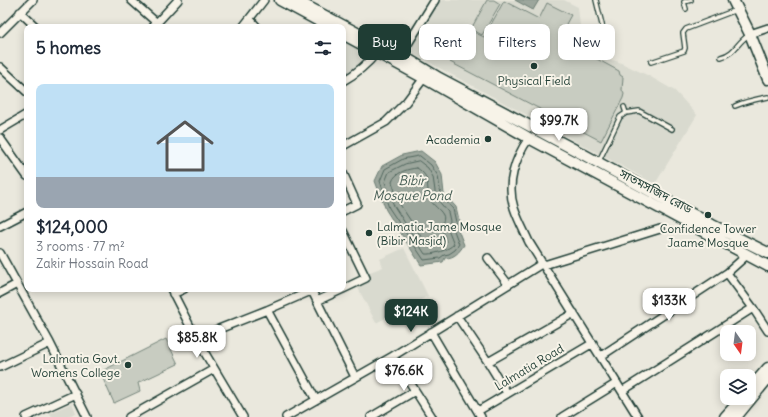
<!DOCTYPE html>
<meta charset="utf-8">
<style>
:root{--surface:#fff;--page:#f2f2f3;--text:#1f2937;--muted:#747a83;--accent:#1f3d34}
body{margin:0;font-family:Delius,"Noto Sans Bengali",sans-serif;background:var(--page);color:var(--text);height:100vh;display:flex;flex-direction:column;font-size:15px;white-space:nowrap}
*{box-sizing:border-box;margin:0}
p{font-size:13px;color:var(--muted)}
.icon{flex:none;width:22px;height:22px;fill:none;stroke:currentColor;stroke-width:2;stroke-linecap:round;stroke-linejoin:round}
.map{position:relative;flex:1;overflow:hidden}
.details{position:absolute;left:24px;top:24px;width:322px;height:268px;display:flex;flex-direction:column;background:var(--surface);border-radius:8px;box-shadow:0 2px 10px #0003}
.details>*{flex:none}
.banner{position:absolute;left:358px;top:24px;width:350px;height:36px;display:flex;gap:8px}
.needle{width:26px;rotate:166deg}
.controls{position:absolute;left:720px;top:325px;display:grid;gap:8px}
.controls a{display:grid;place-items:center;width:36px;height:36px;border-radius:8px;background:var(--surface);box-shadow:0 2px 10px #0003;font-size:20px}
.price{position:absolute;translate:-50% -34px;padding:0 9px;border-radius:8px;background:#fff;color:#222;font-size:13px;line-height:26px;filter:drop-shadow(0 1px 2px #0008)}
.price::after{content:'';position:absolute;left:50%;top:24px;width:12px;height:9px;margin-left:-6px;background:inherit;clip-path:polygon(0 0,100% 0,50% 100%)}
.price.selected{background:var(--accent);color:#fff}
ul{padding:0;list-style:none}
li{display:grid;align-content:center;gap:8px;height:212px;padding:0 12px}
li span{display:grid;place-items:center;height:124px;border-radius:8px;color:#555}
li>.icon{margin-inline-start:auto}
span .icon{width:72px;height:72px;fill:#fffc;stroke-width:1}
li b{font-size:17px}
h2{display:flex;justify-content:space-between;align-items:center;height:48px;padding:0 12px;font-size:17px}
.chip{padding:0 14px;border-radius:8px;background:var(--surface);box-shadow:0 2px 10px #0003;font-size:14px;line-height:36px}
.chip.selected{background:var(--accent);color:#fff}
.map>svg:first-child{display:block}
.built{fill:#d9dacf}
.green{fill:#c8ccc1;stroke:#74847a}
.water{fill:#9ca69c;stroke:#6a7c72}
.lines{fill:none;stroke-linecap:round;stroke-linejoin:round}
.shore{stroke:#51675e;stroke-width:1}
.lane-casing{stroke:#1f3d34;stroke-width:6}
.street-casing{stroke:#1f3d34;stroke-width:10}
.secondary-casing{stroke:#1f3d34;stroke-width:13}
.lane{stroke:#f7f3e8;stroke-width:3.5}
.street{stroke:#f7f3e8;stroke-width:7}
.secondary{stroke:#f7f3e8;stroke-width:10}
.poi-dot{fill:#1f3d34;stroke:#f7f3e8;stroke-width:1.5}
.labels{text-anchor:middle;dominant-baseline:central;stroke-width:4;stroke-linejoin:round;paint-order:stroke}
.poi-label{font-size:12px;fill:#1f3d34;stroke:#f7f3e8}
.street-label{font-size:12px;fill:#1f3d34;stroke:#f7f3e8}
.water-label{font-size:13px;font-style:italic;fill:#445c53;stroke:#f7f3e8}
</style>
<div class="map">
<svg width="768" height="417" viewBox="0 0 768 417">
<rect width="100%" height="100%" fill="#eae8dd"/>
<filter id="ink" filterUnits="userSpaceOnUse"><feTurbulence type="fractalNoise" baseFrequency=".025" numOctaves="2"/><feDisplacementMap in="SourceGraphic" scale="8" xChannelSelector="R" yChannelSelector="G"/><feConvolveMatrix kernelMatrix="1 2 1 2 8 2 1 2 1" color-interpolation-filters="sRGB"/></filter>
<g filter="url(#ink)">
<path class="built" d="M437 0H564L578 7 580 26 587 53 619 62 649 76 675 91 697 115 655 184 406 50Z
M343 41 368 54 366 60 346 74 343 67Z
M404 248 428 296 376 323 357 286 370 272 383 267 380 259Z
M72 403 76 413 66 417H52L50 413Z"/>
<path class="green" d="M487 0H494L500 4 482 35 471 29Z
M504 1 539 19 547 3 571 15 566 24 578 30 574 37 581 41 584 52 619 71 620 75 623 77 622 90 624 94 623 98 601 141 450 62 467 29 484 37Z
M166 339 178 364 138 383 140 391 114 403 100 372Z"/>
<path class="water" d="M515 0H539L533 10Z
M421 151 435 162 442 175 444 194 456 207 460 224 457 227 464 245C459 252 455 258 445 258L443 262 421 265 386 210 375 181 382 166 402 155Z"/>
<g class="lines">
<path class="shore" d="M420 156 431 165 438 176 441 196 453 209 456 222 453 228 459 244 455 250 449 254 444 255 440 258 424 260 389 208 380 181 385 169 403 159Z
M419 161 428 168 433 177 436 198 448 212 450 221 448 229 454 244C449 250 432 255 425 254L394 206 385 182 389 172 405 164Z
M417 168C433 178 424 187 431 200 433 206 440 209 443 215 445 219 442 222 442 227 442 232 445 237 446 242L435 247H428L399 203 392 182C395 172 408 169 417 168Z"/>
<g class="lane-casing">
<path id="lane" d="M596 0 606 41
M686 9 684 2 691 0
M721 57C736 53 737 42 749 35
M651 62 684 51 685 48 683 33 686 29 736 10
M735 106C746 101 757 99 768 97
M624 107 626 113
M599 161 620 117 626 113 639 111 672 129"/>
</g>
<g class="street-casing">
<path id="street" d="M131 0 157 23
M20 12 36 27
M250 19 257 27
M153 27 178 0
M243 27 264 0
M0 33 33 0
M750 34 768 28
M401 55 435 0
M0 67 27 92
M343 81C357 73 367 65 377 52
M0 130 27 114
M0 138 27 176
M529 138C515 158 506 184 514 208 518 220 524 231 529 242L638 417
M343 146 386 122 406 102 424 78
M343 173 357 204 343 211
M0 226 27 212
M343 231 366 278 343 289
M0 253 50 343 87 417
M488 258 508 284
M544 265 660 229
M727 273 753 308 768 331
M171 289 196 338 243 417
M311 289 355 377
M0 293 17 284
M173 294 184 289
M317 301 343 289
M267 310 316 400
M457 316 488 362 507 393
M431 332 481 417
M196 338 267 310 311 291
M393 356 432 417
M601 356 727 273 747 255
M488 362 574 313
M0 367 50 343
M622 391 753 308
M478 411 593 343
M26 417 76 394
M129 417 214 369
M286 417 393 356 543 263
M371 417 415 391
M562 417 617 383"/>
</g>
<g class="secondary-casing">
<path id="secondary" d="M280 0 330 27
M295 0 385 48 401 55 439 78 577 151 712 225 768 253
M733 0 750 34 768 79
M343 34 424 78 529 138 768 266
M749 390 768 368
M725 417 742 398
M736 417 768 378"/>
</g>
<use href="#lane" class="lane"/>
<use href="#street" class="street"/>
<use href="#secondary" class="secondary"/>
</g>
</g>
<g class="poi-dot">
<circle cx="534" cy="66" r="4"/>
<circle cx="488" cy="139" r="4"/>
<circle cx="708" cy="215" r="4"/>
<circle cx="369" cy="233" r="4"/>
<circle cx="128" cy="365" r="4"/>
</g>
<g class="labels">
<g class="poi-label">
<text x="534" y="80">Physical Field</text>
<text x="480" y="139" text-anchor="end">Academia</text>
<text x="377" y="226" text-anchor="start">Lalmatia Jame Mosque<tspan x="377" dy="14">(Bibir Masjid)</tspan></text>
<text x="708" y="228">Confidence Tower<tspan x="708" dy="14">Jaame Mosque</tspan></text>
<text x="120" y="358" text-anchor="end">Lalmatia Govt.<tspan x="120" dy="14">Womens College</tspan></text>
</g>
<g class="street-label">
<text transform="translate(656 191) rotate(28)">সাতমসজিদ রোড</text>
<text transform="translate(529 367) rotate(-31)">Lalmatia Road</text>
</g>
<g class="water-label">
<text x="412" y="180">Bibir<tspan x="412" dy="15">Mosque Pond</tspan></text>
</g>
</g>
</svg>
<div class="controls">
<a><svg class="needle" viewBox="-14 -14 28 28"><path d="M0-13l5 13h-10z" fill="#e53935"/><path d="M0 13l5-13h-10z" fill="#747a83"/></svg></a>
<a><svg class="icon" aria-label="layers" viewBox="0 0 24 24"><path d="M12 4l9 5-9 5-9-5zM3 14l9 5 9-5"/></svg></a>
</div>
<b class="price" style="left:559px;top:142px">$99.7K</b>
<b class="price" style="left:669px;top:322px">$133K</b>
<b class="price selected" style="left:411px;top:333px">$124K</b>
<b class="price" style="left:197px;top:359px">$85.8K</b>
<b class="price" style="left:404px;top:392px">$76.6K</b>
<div class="banner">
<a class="chip selected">Buy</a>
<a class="chip">Rent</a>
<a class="chip">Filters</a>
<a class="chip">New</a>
</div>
<section class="details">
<h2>5 homes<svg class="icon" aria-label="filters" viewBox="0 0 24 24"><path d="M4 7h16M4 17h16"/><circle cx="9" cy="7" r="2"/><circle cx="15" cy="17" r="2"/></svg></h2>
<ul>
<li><span style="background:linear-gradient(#bfe0f5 75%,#9aa5b1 0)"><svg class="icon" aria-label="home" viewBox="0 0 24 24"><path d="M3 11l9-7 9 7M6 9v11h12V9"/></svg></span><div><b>$124,000</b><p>3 rooms · 77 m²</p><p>Zakir Hossain Road</p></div></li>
</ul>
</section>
</div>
